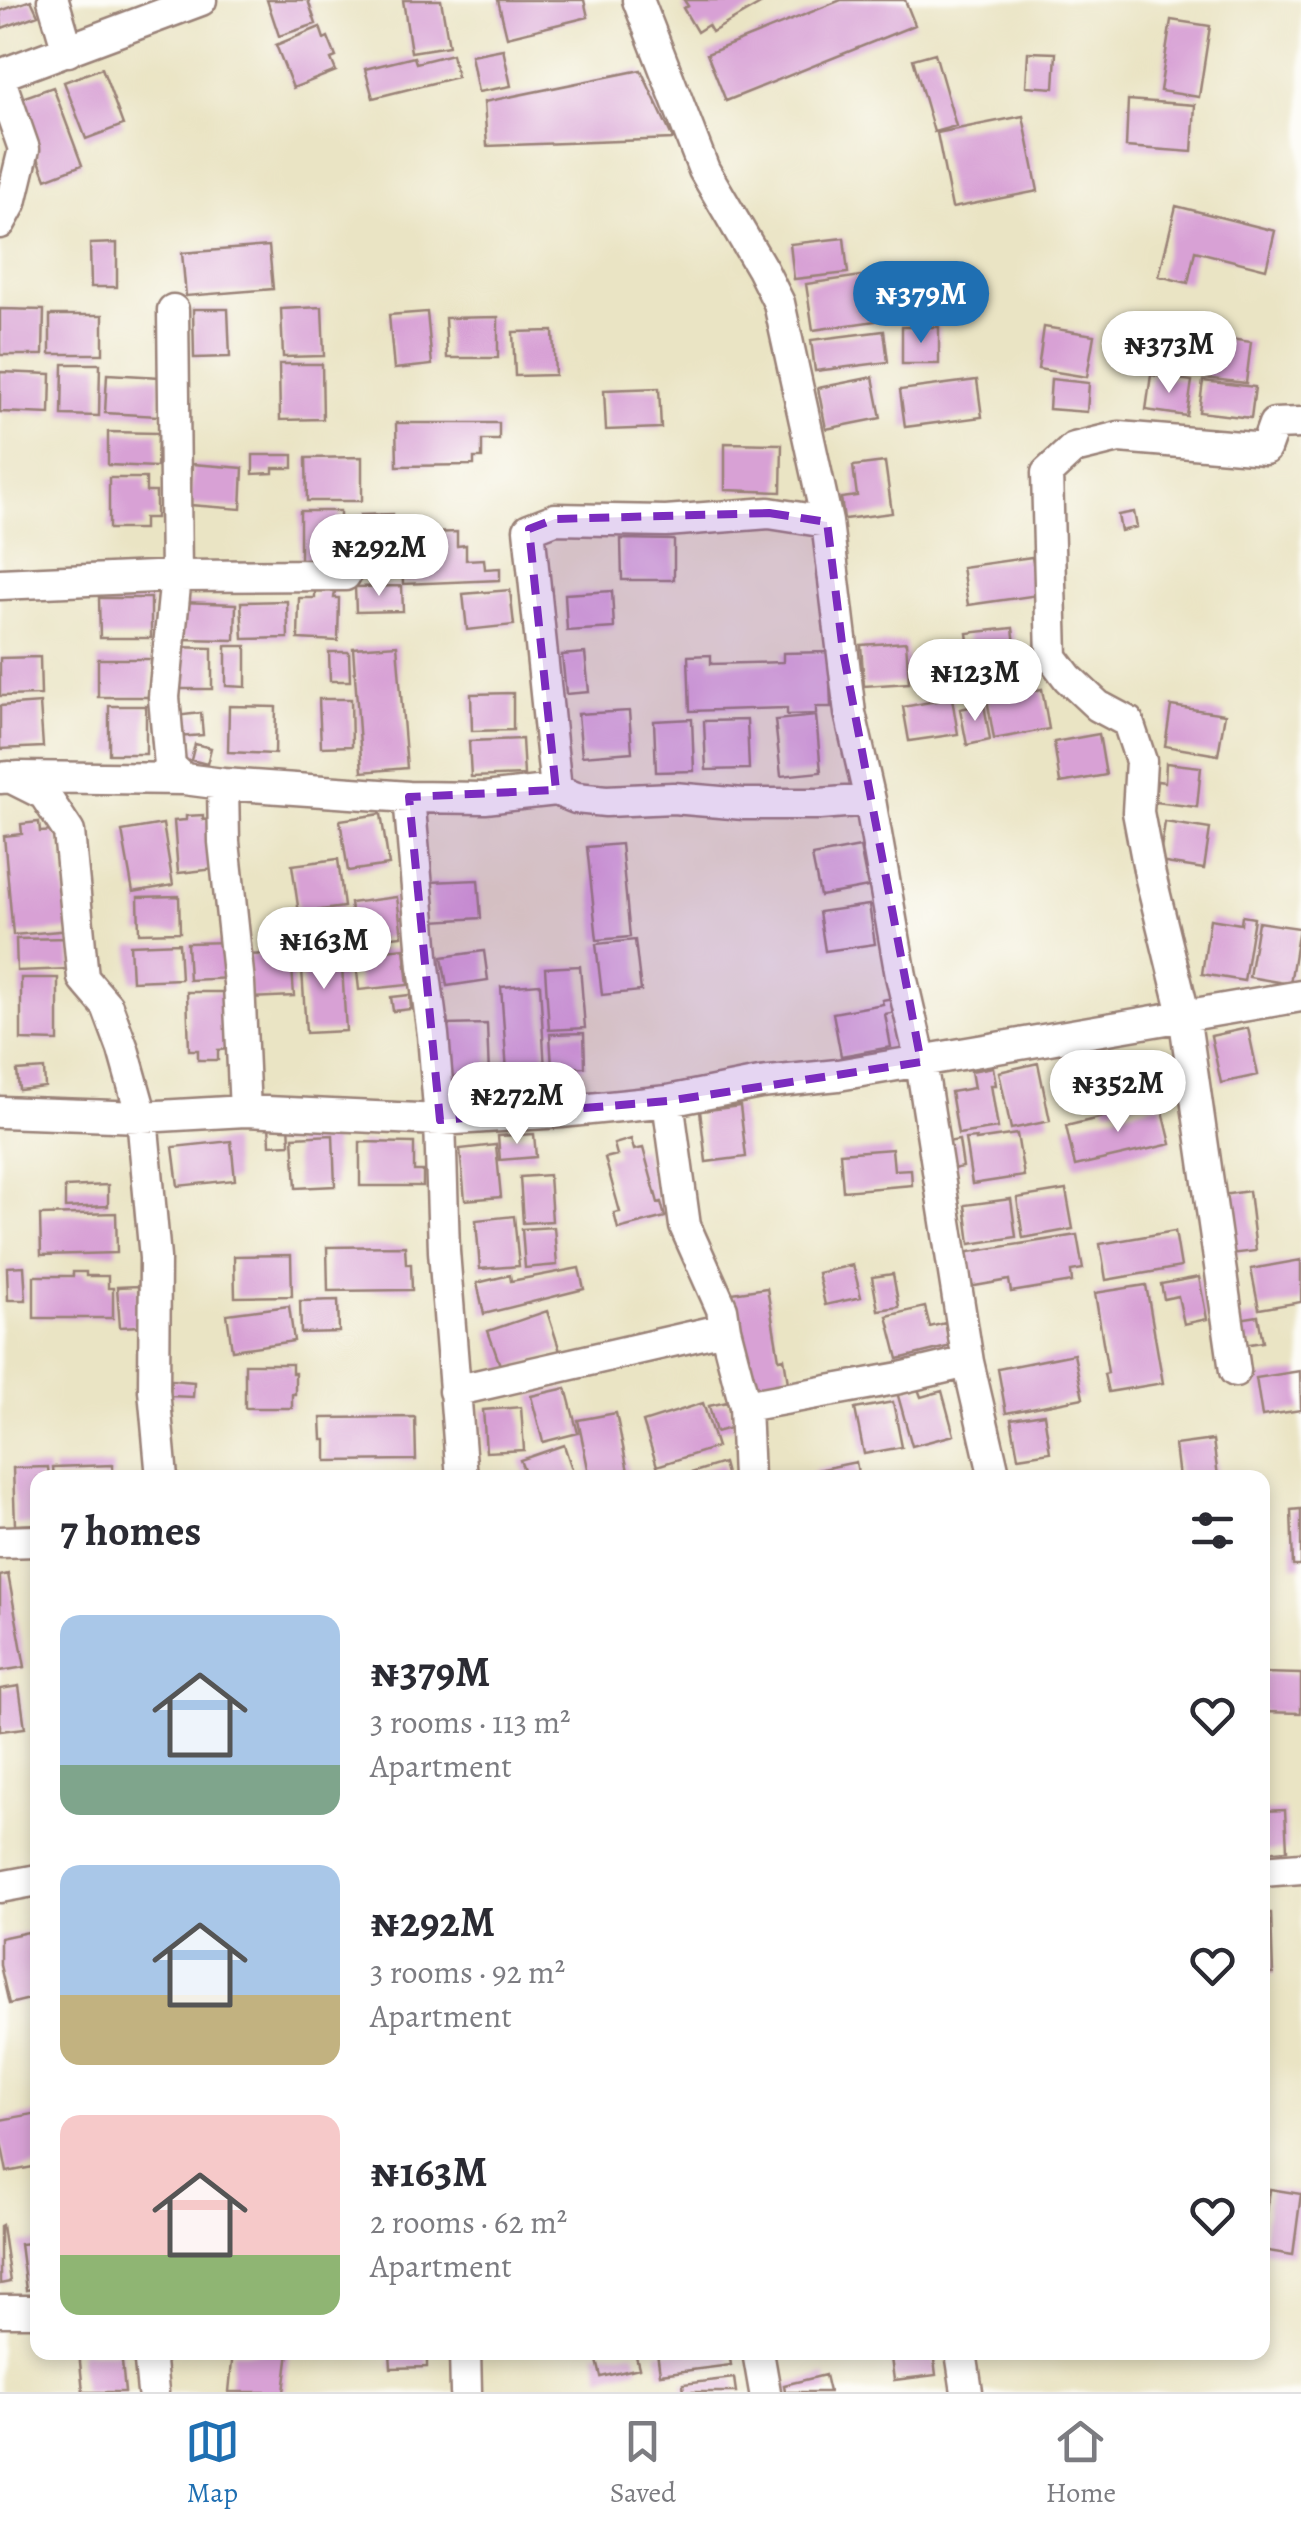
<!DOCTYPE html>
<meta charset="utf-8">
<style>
:root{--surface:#fff;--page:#f7f7f7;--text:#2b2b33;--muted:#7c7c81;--line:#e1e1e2;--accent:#1f6fb2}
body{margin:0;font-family:Alegreya,serif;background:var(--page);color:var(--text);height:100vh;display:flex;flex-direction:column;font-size:38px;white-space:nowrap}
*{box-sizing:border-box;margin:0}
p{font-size:32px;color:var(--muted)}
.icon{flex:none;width:55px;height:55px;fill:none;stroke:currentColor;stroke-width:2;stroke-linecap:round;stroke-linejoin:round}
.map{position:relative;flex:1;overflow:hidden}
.drawer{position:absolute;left:30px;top:1470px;width:1240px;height:890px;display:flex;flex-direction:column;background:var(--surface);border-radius:20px;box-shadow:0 5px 15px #0003}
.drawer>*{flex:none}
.price{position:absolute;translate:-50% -85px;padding:0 22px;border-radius:35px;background:#fff;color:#222;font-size:32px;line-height:65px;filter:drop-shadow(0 2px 5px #0008)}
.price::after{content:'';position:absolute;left:50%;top:60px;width:30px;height:22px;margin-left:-15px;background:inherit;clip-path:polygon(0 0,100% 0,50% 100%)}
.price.on{background:var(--accent);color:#fff}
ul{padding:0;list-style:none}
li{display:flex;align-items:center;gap:30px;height:250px;padding:0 30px}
li span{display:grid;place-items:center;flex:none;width:280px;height:200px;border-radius:20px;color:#555}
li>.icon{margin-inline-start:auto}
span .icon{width:120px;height:120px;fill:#fffc;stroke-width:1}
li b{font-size:42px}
h2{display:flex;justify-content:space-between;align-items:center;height:120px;padding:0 30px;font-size:42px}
.tabs{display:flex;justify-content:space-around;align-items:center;height:140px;border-top:2px solid var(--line);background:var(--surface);font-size:28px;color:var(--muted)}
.tabs a{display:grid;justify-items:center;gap:5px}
.tabs .on{color:var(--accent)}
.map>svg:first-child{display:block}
.building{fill:#d8a1d5}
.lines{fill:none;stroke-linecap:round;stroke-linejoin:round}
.minor-casing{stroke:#9a8278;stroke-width:35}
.minor{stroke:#fff;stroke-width:30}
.marked{fill:#7b2cbf;fill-opacity:0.2;stroke:#7b2cbf;stroke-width:8;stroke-dasharray:20 12;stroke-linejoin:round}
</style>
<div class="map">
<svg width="1301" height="2392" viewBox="0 0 1301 2392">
<rect width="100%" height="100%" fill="#fdfcf7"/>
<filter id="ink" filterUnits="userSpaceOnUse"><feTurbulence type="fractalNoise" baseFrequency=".01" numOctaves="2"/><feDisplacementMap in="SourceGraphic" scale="20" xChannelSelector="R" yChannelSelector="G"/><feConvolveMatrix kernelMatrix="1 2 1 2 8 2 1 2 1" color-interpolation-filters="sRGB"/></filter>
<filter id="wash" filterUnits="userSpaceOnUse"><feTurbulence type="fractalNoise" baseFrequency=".0048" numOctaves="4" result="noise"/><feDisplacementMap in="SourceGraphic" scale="40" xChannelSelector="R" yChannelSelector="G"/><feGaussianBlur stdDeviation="2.25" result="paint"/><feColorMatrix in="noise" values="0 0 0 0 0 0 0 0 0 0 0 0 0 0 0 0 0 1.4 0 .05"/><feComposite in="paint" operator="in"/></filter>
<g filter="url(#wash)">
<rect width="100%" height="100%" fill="#eae4c4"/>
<g id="blocks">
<path class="building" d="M31 0 38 15 2 28 0 11Z
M267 0H308L316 24 279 36Z
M403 0H441L449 46 411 52Z
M498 0H584L588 17 507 37Z
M684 0H767L712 32 708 25 697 32 683 8 688 6Z
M841 0H905L915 25 726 101 707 54Z
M1171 20 1210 26 1199 97 1160 91Z
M320 27 324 39 328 37 336 57 331 59 336 71 293 88 276 45Z
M503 49 511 86 478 92 471 55Z
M1028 52 1056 53 1054 88 1026 86Z
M935 53 956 126 934 132 913 59Z
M452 54 457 77 373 98 365 69 414 57 416 63Z
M102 68 123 125 86 139 64 82Z
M641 70 673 139 487 146 484 102Z
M53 87 82 165 46 179 16 100Z
M1128 100 1195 105 1192 152 1126 147Z
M1023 116 1038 191 952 208 937 133Z
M1176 206 1275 231 1266 269 1195 251 1188 283 1159 276Z
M844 238 848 273 794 279 790 244Z
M117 243V287H91L90 244Z
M269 246 273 289 186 296 182 253Z
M889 272 896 318 813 330 806 284Z
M322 307 324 356 283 357 281 309Z
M0 309 44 310 43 355H0Z
M193 309H228L230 357 194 358Z
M427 312 432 365 394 369 389 315Z
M50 315H103V354H50Z
M498 317V358H447L445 318Z
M902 327H939V364H902Z
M1044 327 1094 335 1087 377 1038 369Z
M553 331 555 375 515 376 513 332Z
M884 331 888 362 815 371 811 340Z
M1209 336 1251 342 1246 383 1204 378Z
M63 364H100L99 416 62 415Z
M279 364H322L323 419 280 420Z
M0 372 51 374 50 414 0 412Z
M107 374 160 377 158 416 105 413Z
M1151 375 1192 381 1187 416 1146 410Z
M873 377 881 418 826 429 818 388Z
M1051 379 1089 383 1087 412 1049 409Z
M977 380 982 417 905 427 900 390Z
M1203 381 1255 387 1251 418 1199 412Z
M659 388 661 428 606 430 604 390Z
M396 423H499V440H482V458H474V465L397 466Z
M108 432 158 433 157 467 108 465Z
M725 443 782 444 781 492 725 490Z
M253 455H293V468H273V473L253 474Z
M362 457V501H307L306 458Z
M885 462 892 513 844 519 841 498 857 496 853 466Z
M192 464 243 468 241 509 190 505Z
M109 478H146V492H156V518H144V529H109Z
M300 511H340V560H300Z
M1134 512 1137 527 1121 531 1118 515Z
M393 514 394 559 361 560 360 515Z
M457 532V546L466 545V560L484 559 485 569 500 568V580L403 584 401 534Z
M621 539 674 540V580H622Z
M1032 557 1038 595 968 605 962 567Z
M402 586 403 611 356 612 355 587Z
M510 590 514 625 467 630 463 594Z
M315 591H335L334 598H339L338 641 298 639 299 598H315Z
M612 591 614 628 567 631 565 594Z
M99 598H151V638H100Z
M287 601 288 638 243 639 241 602Z
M180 602 236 604 235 640 180 639Z
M1013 628 1018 670 972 675 967 633Z
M906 642 909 683 864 686 861 645Z
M397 645 407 768 362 772 353 648Z
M226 646H246V687L226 686Z
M174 647 212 648V689H174Z
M329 652H349L350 681H330Z
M829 652 831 707H816V714L787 715V708L690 711 688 656 711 655V664L783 662V653Z
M585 653 589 692 566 694 562 655Z
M40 657 41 695 0 696V658Z
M98 659H151V697H98Z
M1042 689 1049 729 994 739 987 699Z
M513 693V730L472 731 471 694Z
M952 698 958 734 909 741 903 707Z
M319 699H351L352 746 321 747Z
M40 703 43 747 0 749V706Z
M984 704 990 740 967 745 960 709Z
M109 706H146V754H109Z
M229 706 276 707 275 754 228 752Z
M1171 706 1225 714 1218 755 1165 746Z
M629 711 632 752 582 756 578 714Z
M201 713 203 735 177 737 175 716Z
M816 716 821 772 781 776 775 720Z
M692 719 694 771 656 772 654 721Z
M747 720 749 769 706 770 704 721Z
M1099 734 1106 775 1060 783 1054 742Z
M522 739 524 775 471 777 469 741Z
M195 744 211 748 207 764 191 760Z
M1166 763 1201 767 1197 807 1155 802 1157 781 1165 782Z
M381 814 389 865 348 871 340 820Z
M203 815V820L211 819 216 869 178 873 174 821 186 820V816Z
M39 822 40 832 56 831 71 930 13 935 4 836 22 834 21 824Z
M1165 822 1210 829 1204 869 1159 862Z
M163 824 173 885 133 892 122 831Z
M621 844 630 937 597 940 587 847Z
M860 847 868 887 820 896 812 856Z
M338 859 344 907 299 913 292 865Z
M478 880 481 918 433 921 430 882Z
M179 896 180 932 139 933 138 897Z
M397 897 402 936 355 941 350 903Z
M869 905 875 944 825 951 819 912Z
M1242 916 1254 918 1244 981 1202 974 1210 919 1241 924Z
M1258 922 1299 928 1290 984 1249 977Z
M70 938 71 969 17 971 16 939Z
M635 940 641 991 602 995 596 944Z
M231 942 232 978 189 980 187 943Z
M179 943 181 979 132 981 130 945Z
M404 948 408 985 359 990 355 953Z
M341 951 346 1031 306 1033 301 953Z
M484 951 488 980 447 986 442 957Z
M291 953 294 996 249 998 247 955Z
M580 966 585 1028 549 1030 545 968Z
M21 978H58V1041L21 1040Z
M540 984 545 1070 507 1072 501 987Z
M187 992H229V1049L218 1050V1060H198V1050H189Z
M410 995 411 1009 393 1011 391 997Z
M893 998 896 1012 885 1014 891 1047 841 1056 833 1013 883 1004 882 1000Z
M487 1024 489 1076 447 1077 445 1025Z
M1248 1028 1258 1075 1221 1083 1211 1036Z
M584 1033 585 1067 552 1068 550 1034Z
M1155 1057 1163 1096 1106 1109 1097 1070Z
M1038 1063 1050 1121 1011 1129 999 1072Z
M993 1067 996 1085H991L998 1128 958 1134 951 1092 974 1088 971 1071Z
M44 1069 45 1087 19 1090 17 1071Z
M1161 1103 1171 1144 1075 1166 1066 1126Z
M740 1106 746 1157 706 1162 700 1111Z
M289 1122 290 1144 270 1145 269 1123Z
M534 1134 536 1157 500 1160 498 1136Z
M1017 1134 1024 1176 972 1184 965 1139 976 1138V1140Z
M333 1135 335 1186 296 1188 293 1137Z
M631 1139 634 1150 643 1148 658 1203 661 1202 665 1217 618 1229 614 1213 620 1212 605 1158 617 1155 614 1144Z
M959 1140 963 1167 946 1170 941 1143Z
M231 1141 235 1180 178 1186 173 1147Z
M360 1142 414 1143V1171H423V1186H360Z
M496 1145 501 1197 465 1200 460 1149Z
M892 1149 894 1170 911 1169 912 1185 843 1191 840 1153Z
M549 1175 552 1221 523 1223 520 1177Z
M108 1185V1206L65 1208V1187Z
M1066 1190 1073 1229 1023 1238 1017 1198Z
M1249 1191 1256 1251 1229 1254 1222 1195Z
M1011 1199 1016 1237 970 1244 965 1205Z
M116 1213 117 1253 41 1255 40 1215Z
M514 1216 519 1266 480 1269 476 1220Z
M554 1227 557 1265 525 1268 522 1229Z
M1175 1231 1181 1267 1106 1280 1100 1244Z
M1077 1235 1083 1269 1071 1271 1072 1282 1011 1292 1009 1280 969 1287 963 1253Z
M405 1246 406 1264H411L412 1290 328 1291 327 1247Z
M291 1255 292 1296 235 1297 234 1256Z
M1301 1260V1302L1259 1309 1251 1269Z
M853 1265 861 1297 825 1305 818 1273Z
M24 1266 26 1300H8L7 1267Z
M579 1268 584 1289 484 1314 477 1283 510 1275 511 1281Z
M73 1272H86V1276H108V1288H113V1318H34V1276H73Z
M893 1274 899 1307 878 1310 872 1277Z
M1199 1277 1207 1319 1184 1324 1178 1296 1164 1299 1161 1284Z
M1146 1285 1163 1383 1108 1392 1104 1374 1108 1373 1095 1293Z
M138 1286 140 1326 120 1327 117 1287Z
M767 1288 779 1359 784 1358 788 1383 748 1390 732 1293Z
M338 1300 339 1332 301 1333 300 1301Z
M289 1306 294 1341 232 1350 227 1314Z
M925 1307 930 1327 945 1323 951 1346 898 1359 887 1316Z
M547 1311 560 1351 502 1371 488 1331Z
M1258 1316 1263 1342 1243 1345 1239 1319Z
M1074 1354 1083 1398 1006 1413 998 1369Z
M245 1364H292V1373H295V1394H292V1408H245Z
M1300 1371 1301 1410 1262 1416 1256 1378Z
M171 1380 194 1382 193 1397 170 1396Z
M917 1386 921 1397 942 1391 954 1435 912 1446 897 1392Z
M566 1388 578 1433 543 1442 531 1396Z
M727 1402 734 1427 716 1432 709 1406Z
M893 1402 902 1447 864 1454 855 1409Z
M703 1403 717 1447 657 1466 643 1422Z
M521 1407 524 1450 486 1452 483 1410Z
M616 1413 629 1476 590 1478 578 1420Z
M1044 1414 1050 1452 1018 1457 1011 1419Z
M415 1417 416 1460 326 1461V1440H322L321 1418Z
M1213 1440 1218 1476 1179 1478 1175 1445Z
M564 1445 575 1478H527L520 1460Z
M856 1462 859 1478H814L813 1471Z
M723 1463 727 1478H678V1477Z
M113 1465V1478H54L53 1467Z
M48 1467 49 1478H38V1524L15 1525 13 1468Z
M1301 1509V1566H1293L1291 1510Z
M8 1574 25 1667 0 1671V1576Z
M1262 1673 1301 1674V1713L1262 1712Z
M19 1686 25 1728 0 1731V1689Z
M1285 1810 1287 1850 1262 1852V1811Z
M1262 1913H1271L1273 1974H1262Z
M28 1932 38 1971V1997L9 2004 0 1965V1938Z
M38 2113V2166L7 2172 0 2137V2120Z
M1270 2189 1301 2194 1293 2255 1262 2250Z
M2 2225 10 2282 0 2284V2226Z
M38 2242V2288L26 2290 20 2244Z
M79 2352H121L125 2392H83Z
M233 2352H289L284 2392H229Z
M390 2352H427V2367L391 2368Z
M595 2352H635L639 2368 601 2377Z
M657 2352H729L731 2365 660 2374Z
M933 2352 936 2375 894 2380 891 2358Z
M825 2375 829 2392H785L784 2385Z
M734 2378 736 2392H684L683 2384Z"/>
</g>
</g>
<g filter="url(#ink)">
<use href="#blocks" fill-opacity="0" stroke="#9a8278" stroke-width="2.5"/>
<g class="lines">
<g class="minor-casing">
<path id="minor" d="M53 0 68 51
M638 0 704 170 762 269 779 303 827 522 850 713 870 800 901 976 921 1062 968 1362 995 1478
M0 75 201 0
M0 80 24 149 11 203 0 223
M173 310 176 576 164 697 170 766 184 779 223 784 409 797 485 798 556 790 576 798 606 801 673 798 744 804H820L870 800
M0 584 176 576 345 575
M18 777 184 779
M0 778 10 777 44 794 69 832 83 978 107 1006 123 1049 142 1117 155 1258 154 1390 162 1478
M223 784 224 842 239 983 245 1111
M556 790 529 529 555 519 666 521 769 513 827 522
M409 797 424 967 433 1035 440 1120 444 1251 462 1478
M668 1101 685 1226 722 1309 725 1329 745 1406 748 1478
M0 1112 142 1117 245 1111 440 1120 561 1112 668 1101 760 1083 838 1075 1301 996
M1235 1371 1184 1014 1150 875 1138 812 1141 761 1128 722 1098 706 1068 678 1052 657 1047 473 1074 448 1119 437 1265 449 1274 424 1301 423
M454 1391 725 1329
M745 1406 900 1378 968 1362
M0 1542 38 1541
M1262 1871 1301 1868
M0 1887 38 1880
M0 2311H38
M149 2352 153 2392
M465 2352 466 2392
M758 2352 765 2392
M961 2352 967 2392"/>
</g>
<use href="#minor" class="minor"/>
</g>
</g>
<path class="marked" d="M769 513 827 522 843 651 921 1062 668 1101 440 1120 409 797 556 790 529 529 555 519Z"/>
</svg>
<b class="price on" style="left:921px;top:346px">₦379M</b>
<b class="price" style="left:1169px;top:396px">₦373M</b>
<b class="price" style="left:379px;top:599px">₦292M</b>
<b class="price" style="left:975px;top:724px">₦123M</b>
<b class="price" style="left:324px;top:992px">₦163M</b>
<b class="price" style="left:1118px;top:1135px">₦352M</b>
<b class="price" style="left:517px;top:1147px">₦272M</b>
<section class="drawer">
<h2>7 homes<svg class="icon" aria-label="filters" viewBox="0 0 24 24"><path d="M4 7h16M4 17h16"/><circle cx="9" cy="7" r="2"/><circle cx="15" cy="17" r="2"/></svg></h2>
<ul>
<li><span style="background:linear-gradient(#a9c7e8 75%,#7fa58c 0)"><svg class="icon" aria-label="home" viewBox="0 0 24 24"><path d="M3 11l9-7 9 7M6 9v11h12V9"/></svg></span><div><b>₦379M</b><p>3 rooms · 113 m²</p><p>Apartment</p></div><svg class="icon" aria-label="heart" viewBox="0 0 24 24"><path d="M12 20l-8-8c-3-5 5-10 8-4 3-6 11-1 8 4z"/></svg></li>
<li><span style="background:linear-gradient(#a9c7e8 65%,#c2b280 0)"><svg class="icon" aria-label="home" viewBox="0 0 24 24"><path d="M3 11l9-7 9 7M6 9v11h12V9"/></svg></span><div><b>₦292M</b><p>3 rooms · 92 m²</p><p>Apartment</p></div><svg class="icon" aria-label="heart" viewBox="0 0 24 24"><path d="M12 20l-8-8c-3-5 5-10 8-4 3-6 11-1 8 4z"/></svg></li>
<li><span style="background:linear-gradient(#f6c9c9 70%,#8fb573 0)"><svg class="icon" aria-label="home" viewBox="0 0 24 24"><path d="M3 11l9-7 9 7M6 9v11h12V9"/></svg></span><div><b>₦163M</b><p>2 rooms · 62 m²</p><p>Apartment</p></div><svg class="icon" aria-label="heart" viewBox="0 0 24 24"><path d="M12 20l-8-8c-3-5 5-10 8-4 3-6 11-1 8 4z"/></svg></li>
</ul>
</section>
</div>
<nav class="tabs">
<a class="on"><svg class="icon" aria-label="map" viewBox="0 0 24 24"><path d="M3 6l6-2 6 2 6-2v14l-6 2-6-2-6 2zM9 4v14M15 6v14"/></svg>Map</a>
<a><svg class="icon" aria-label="saved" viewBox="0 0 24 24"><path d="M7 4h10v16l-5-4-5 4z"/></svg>Saved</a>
<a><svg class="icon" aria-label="home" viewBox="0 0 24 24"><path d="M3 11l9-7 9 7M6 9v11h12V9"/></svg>Home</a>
</nav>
